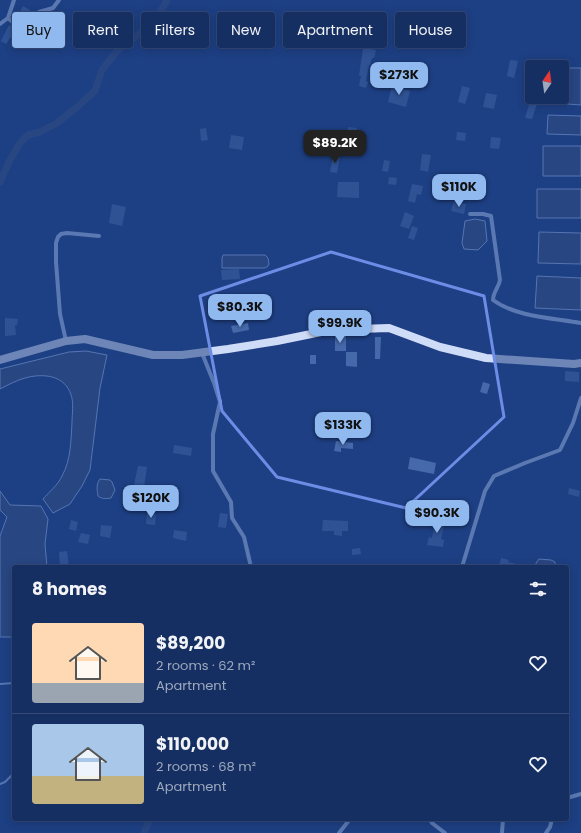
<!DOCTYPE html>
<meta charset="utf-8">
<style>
:root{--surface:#162f62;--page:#233b6b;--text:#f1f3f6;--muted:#9ea9be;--line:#354a77;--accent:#90b9f0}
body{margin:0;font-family:Poppins,sans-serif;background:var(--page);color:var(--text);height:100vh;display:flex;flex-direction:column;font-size:15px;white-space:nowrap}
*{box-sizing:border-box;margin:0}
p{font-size:13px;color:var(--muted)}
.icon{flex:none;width:22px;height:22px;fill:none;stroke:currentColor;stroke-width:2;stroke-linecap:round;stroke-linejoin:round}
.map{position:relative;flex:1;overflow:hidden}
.side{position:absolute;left:12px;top:565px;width:557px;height:256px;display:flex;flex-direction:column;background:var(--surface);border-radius:4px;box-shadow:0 2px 10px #0003,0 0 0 1px var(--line)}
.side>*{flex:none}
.banner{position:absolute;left:12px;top:12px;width:557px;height:36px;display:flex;gap:8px}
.needle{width:26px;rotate:13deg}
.controls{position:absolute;left:525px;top:60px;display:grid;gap:8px}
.controls a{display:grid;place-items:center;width:44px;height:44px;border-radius:4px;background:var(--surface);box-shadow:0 2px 10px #0003,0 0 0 1px var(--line);font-size:20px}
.price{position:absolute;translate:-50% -34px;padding:0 9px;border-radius:8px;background:var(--accent);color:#111;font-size:13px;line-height:26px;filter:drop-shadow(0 1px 2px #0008)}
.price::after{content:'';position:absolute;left:50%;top:24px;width:12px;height:9px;margin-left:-6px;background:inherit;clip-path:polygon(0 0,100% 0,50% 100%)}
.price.on{background:#222;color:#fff}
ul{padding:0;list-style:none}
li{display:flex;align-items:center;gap:12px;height:100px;padding:0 20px}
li+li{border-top:1px solid var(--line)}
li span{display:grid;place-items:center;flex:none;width:112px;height:80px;border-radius:4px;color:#555}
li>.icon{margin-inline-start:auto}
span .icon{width:48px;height:48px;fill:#fffc;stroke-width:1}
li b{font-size:17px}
h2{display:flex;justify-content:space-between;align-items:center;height:48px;padding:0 20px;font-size:17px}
.pill{padding:0 14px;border-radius:4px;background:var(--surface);box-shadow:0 2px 10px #0003,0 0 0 1px var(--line);font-size:14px;line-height:36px}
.pill.on{background:var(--accent);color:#111}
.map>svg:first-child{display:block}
.water{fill:#364f81;stroke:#97b6eb}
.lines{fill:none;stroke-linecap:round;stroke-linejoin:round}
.stream{stroke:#97b6eb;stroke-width:2}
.canal{stroke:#364f81;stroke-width:7}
.building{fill:#4669ab}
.street{stroke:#a4bce9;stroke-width:4}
.secondary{stroke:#cfdcf7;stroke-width:8}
.marked{fill:none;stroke:#6c8ce6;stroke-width:3;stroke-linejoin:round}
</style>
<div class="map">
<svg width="581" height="833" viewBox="0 0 581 833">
<rect width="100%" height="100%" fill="#1e3f83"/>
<path class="water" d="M569 68H581V105L567 104Z
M548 115 581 116V135L547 134Z
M543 146H581V176H543Z
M537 189H581V218H537Z
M475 219 485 221 487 241 478 250 464 249 462 243 465 221Z
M539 232 581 233V264L538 263Z
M223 255H265L268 258 269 264 268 266 265 268H222V258Z
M537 276 581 278V310L535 308Z
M86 351 107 355 100 388 90 470 82 486 70 504 53 513 43 499C49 492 58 485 62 476 71 460 71 440 72 422 72 415 74 402 71 395 65 375 43 373 25 378 17 380 8 385 0 389V369L69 352Z
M100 479 110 480 112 482 115 490 111 498C105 499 102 499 98 496 97 490 96 484 100 479Z
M0 491 10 505 41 506 48 519 45 544 47 567H14V637H0V536L7 517 0 510Z
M539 559 551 560 555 562V567H536V563Z"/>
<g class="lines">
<path class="stream" d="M0 684 14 683
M14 747V751
M0 784 5 782 14 773V771"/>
<path class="canal" d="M0 182 10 160 20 143 28 135 40 132 57 123 77 107 95 91 102 70 117 51 155 22 167 0
M144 833 149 821V819"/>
</g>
<path class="building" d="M23 6 30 10 23 21 18 22 15 20Z
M41 15 48 19 42 28 55 33 49 49 37 44 41 34 29 26 31 24 33 25 36 19Z
M9 25 11 26 16 29 6 44 1 41Z
M363 48 376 50 374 58H372L370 65H369L366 81 368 82 366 88 359 86 361 76H359Z
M510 60 518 61 514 78 507 76Z
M392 86 410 91 406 107 388 102Z
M462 86 470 88 465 104 458 102Z
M486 93 497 95 494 109 483 107Z
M530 102 537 104 532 119 525 118Z
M348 127 357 128 355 142 346 141Z
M206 128 208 140 201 141 200 129Z
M457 132 466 133 465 141 456 140Z
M231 135 244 137 242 150 229 148Z
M491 137 501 138 499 149 490 148Z
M422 154 431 155 428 172 420 170Z
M333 156 340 157 337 173 330 172Z
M384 160 390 161 388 172 382 171Z
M389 177 397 178 396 185 388 184Z
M338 182H359V198L337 197Z
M412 184 423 186 421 195 417 194 415 203 408 201Z
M454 201 466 204 464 214 451 211Z
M112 204 126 207 122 226 109 223Z
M405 212 414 216 409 229 400 226Z
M412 226 418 228 414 240 408 238Z
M239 269 240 279 222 280 221 270Z
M5 318 18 319 17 325H15L16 335 5 336Z
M248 323 249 330 233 333 231 326Z
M335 336H346V351H335Z
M375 337H381L380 359H375Z
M346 352H357V367L346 366Z
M310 355H316V364H310Z
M565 371 579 372V382L565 381Z
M483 382 490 384 487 394 480 392Z
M319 418H328V424H318Z
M327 426 335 427 333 438 325 437Z
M336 441 353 443V449L341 448V452L334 451Z
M174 445 192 448 191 456 173 453Z
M410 457 436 463 434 474 408 469Z
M138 466 147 467 144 487 134 485Z
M569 488 580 491 579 497 568 494Z
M147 513 156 514 155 525 146 524Z
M220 513 228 514 226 528 218 527Z
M71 520 78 522 76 531 69 529Z
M323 520 348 521V531H342V536L334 535V531H322Z
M434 520 445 522 441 539 444 540 443 547 427 545 429 537 432 538 434 526H432Z
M101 525 112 526 110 538 100 536Z
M174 530 187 532 186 541 173 538Z
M81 533 90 535 88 544 78 542Z
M360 548 361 554 352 555V549Z
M67 551 69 567H60L59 552Z
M501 558 509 560 508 562 521 565V567H499Z"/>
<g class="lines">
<path class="street" d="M8 18 17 26 24 25 39 12 53 8 59 0
M0 24 8 18 14 0
M470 214H483L491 216 500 280C499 287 493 292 493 300 516 317 553 318 581 323
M66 341 60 314 56 262V243L58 237 61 234 67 233 99 236
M202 353 214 383 220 402 213 434V471L231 502 232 518 244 537 251 567
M462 567 485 491 494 476 525 463 560 450 573 423 581 398
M567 798 581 794
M430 819 432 823 445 833
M339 833 350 819
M502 833 503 819
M546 833 550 827 552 819"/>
<path class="secondary" d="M0 360 66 341 85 339 153 355H182L228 349 277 341 321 332 359 329 389 328 440 347 486 358 574 364 581 363"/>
</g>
<path d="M0 0H581V833H0ZM331 252 484 296 504 417 406 508 277 477 222 411 200 296Z" fill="#1e3f83" fill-opacity=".55" fill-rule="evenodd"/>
<path class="marked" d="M331 252 484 296 504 417 406 508 277 477 222 411 200 296Z"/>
</svg>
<div class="controls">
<a><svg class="needle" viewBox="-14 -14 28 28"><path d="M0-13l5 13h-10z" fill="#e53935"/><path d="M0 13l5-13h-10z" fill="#9ea9be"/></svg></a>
</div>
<b class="price" style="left:399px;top:96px">$273K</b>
<b class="price on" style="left:335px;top:164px">$89.2K</b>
<b class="price" style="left:459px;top:208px">$110K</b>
<b class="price" style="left:240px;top:328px">$80.3K</b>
<b class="price" style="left:340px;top:344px">$99.9K</b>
<b class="price" style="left:343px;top:446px">$133K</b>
<b class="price" style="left:151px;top:519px">$120K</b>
<b class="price" style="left:437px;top:534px">$90.3K</b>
<div class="banner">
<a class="pill on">Buy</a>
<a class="pill">Rent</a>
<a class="pill">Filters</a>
<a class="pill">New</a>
<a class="pill">Apartment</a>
<a class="pill">House</a>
</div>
<section class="side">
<h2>8 homes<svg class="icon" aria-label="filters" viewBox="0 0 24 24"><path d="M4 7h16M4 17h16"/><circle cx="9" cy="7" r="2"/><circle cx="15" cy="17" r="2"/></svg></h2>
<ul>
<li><span style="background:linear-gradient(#ffd9b3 75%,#9aa5b1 0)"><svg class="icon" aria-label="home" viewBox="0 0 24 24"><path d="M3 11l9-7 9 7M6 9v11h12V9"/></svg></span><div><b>$89,200</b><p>2 rooms · 62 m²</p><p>Apartment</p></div><svg class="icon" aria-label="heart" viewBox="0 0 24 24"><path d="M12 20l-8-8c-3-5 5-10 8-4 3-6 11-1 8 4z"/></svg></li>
<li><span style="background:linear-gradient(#a9c7e8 65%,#c2b280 0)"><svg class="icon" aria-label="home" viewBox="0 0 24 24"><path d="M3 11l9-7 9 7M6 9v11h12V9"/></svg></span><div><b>$110,000</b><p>2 rooms · 68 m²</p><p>Apartment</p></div><svg class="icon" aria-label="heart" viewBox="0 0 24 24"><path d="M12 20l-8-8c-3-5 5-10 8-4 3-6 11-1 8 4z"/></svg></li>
</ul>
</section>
</div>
